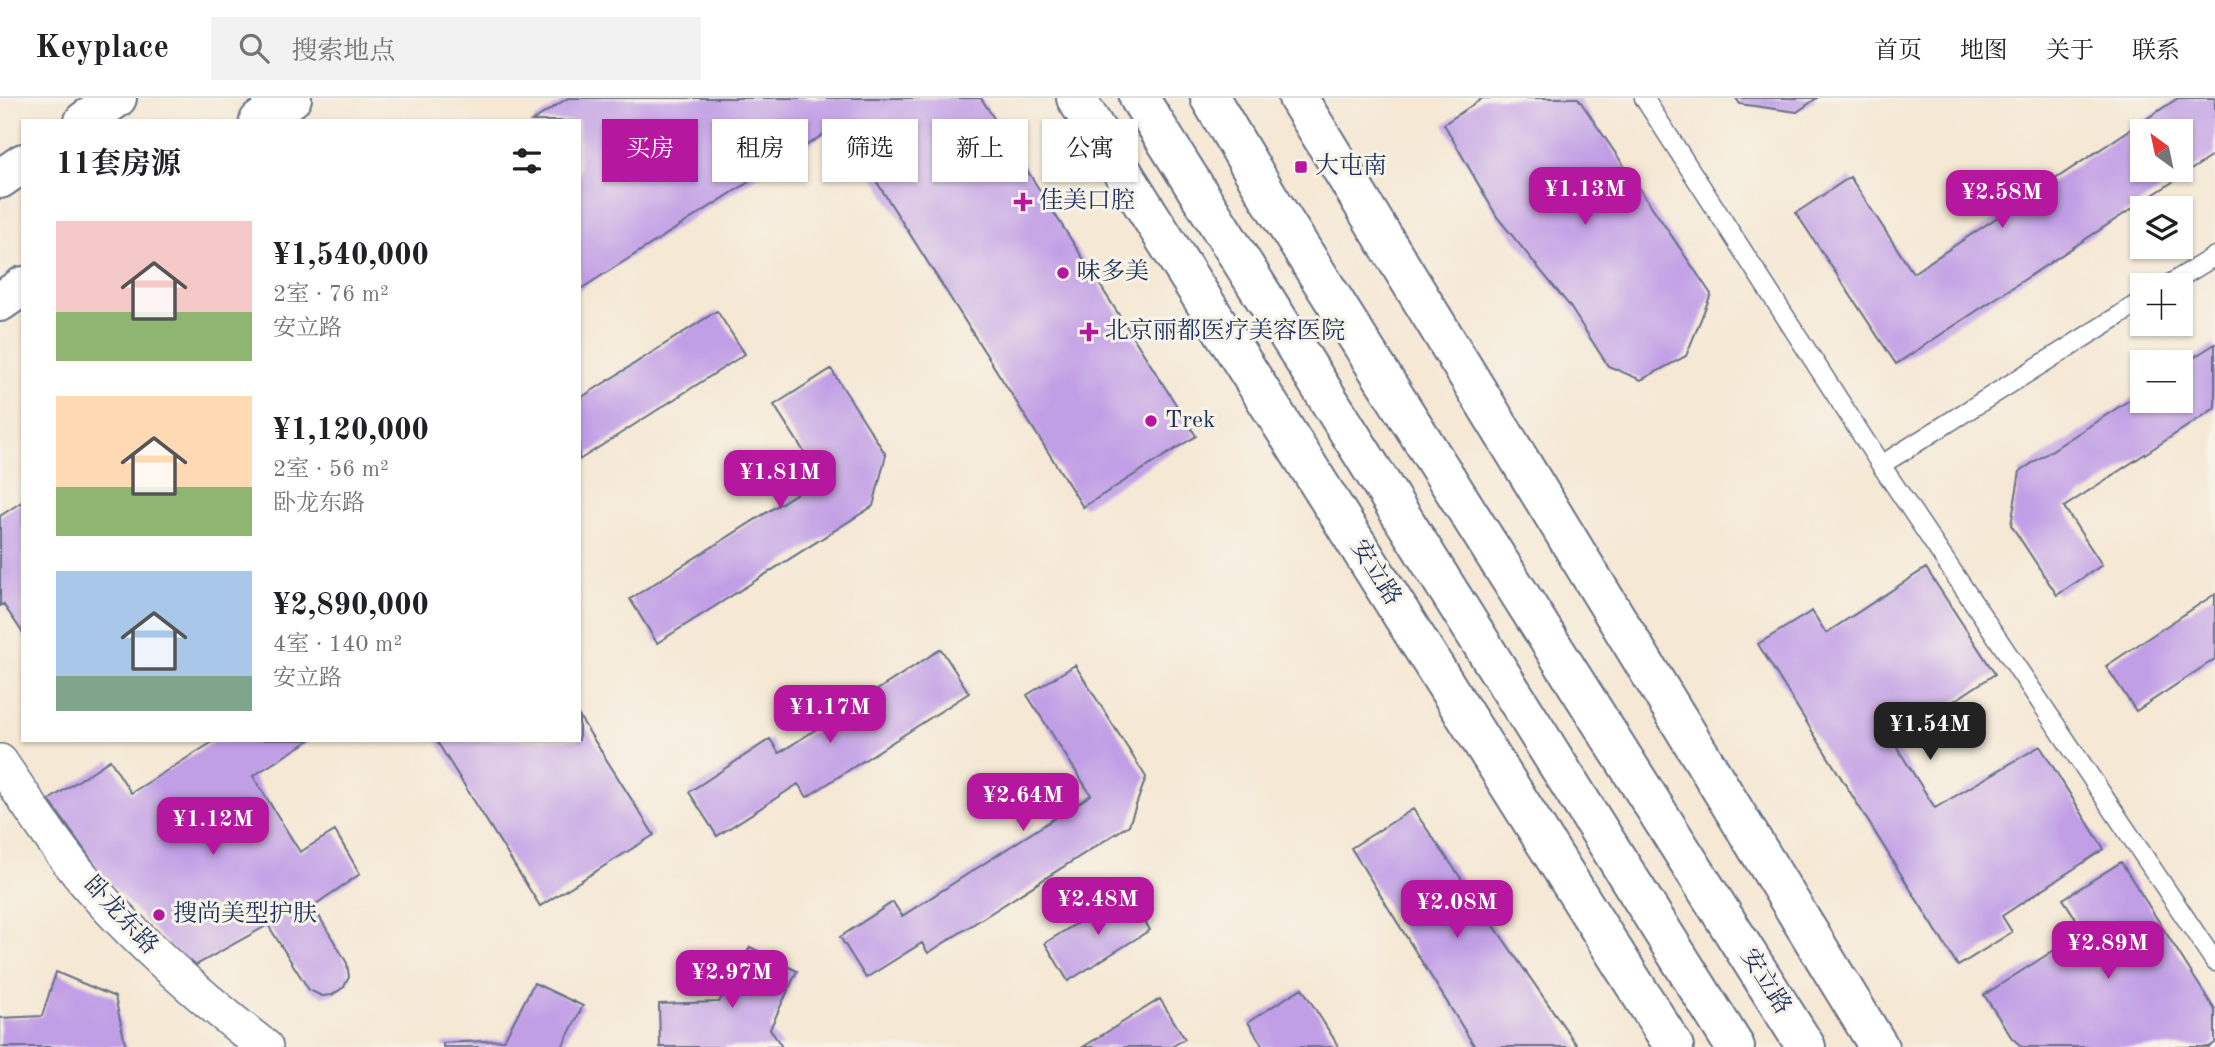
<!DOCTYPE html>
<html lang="zh">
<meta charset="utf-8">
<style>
:root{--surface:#fff;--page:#f2f2f2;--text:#202124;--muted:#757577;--line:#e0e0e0;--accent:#b5179e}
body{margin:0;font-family:"Old Standard TT","Noto Serif SC",serif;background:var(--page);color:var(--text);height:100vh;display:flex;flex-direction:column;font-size:26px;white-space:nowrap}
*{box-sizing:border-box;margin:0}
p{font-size:23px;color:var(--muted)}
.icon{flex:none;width:38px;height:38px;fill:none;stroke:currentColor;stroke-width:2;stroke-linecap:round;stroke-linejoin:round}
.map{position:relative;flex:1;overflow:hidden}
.sheet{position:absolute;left:21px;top:21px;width:560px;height:623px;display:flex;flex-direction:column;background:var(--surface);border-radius:0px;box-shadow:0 2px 5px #0004}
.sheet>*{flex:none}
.hud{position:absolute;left:602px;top:21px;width:665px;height:63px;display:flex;gap:14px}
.needle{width:46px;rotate:327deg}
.controls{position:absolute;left:2130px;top:21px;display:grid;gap:14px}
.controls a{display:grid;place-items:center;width:63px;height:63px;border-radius:0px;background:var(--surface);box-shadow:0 2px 5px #0004;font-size:35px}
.price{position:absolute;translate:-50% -60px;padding:0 16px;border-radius:14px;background:var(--accent);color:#fff;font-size:23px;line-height:46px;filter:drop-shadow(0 2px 4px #0008)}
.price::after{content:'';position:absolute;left:50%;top:42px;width:21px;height:16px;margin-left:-10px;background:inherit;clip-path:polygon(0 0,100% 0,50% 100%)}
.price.on{background:#222;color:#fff}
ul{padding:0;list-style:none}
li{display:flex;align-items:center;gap:21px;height:175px;padding:0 35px}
li span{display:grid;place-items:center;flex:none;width:196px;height:140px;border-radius:0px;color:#555}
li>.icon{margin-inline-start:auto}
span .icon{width:84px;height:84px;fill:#fffc;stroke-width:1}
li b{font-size:30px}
h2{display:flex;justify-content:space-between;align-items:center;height:84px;padding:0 35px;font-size:30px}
.chip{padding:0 24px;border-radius:0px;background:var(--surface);box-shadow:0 2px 5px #0004;font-size:24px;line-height:63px}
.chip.on{background:var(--accent);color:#fff}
header{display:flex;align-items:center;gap:42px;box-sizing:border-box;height:98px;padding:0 35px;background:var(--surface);border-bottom:2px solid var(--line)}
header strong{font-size:33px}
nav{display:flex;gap:38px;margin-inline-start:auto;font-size:24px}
.search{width:490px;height:63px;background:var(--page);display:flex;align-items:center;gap:18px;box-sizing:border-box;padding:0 24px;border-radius:0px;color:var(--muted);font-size:26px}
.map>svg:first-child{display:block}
.building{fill:#c19fe6;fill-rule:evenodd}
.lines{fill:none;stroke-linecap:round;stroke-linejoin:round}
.service-casing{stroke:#677087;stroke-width:21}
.minor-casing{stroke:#677087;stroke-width:38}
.tertiary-casing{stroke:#677087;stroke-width:42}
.secondary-casing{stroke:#677087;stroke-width:42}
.primary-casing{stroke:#677087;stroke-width:42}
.service{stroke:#fff;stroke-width:18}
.minor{stroke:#fff;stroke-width:35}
.tertiary{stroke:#fff;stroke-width:38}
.secondary{stroke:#fff;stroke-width:38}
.primary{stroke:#fff;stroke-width:38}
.poi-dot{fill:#b5179e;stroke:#f7f3e8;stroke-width:2.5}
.labels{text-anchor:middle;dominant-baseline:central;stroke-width:6;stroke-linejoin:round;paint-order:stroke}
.poi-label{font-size:24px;fill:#1b2f5e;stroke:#f7f3e8;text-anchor:start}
.street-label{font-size:24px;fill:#1b2f5e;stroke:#f7f3e8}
</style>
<header>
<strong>Keyplace</strong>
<div class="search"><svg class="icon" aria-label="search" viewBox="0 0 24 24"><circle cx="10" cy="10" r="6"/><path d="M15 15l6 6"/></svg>搜索地点</div>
<nav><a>首页</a><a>地图</a><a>关于</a><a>联系</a></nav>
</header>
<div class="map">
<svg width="2215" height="949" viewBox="0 0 2215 949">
<rect width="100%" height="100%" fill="#f7f3e8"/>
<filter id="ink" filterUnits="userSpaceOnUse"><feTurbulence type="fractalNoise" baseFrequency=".0143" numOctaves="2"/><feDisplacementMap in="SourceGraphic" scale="14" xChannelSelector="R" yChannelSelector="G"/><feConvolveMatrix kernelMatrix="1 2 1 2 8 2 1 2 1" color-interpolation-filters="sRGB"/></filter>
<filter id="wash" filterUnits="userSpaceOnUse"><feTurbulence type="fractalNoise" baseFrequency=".00686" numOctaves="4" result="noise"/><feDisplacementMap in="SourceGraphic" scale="28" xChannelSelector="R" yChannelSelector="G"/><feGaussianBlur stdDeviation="1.57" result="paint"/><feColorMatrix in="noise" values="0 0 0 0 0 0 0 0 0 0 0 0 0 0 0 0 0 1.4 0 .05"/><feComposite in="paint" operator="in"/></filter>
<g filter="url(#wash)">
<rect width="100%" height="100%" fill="#f5e8d4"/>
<g id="blocks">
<path class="building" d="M568 0H981L1196 338 1083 409 840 26 579 192V23H532Z
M1483 0H1578L1711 196 1686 258 1641 282 1608 268 1569 207 1497 119 1444 26Z
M1736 0H1817L1797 14 1740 6Z
M2178 0H2215V56L1896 266 1796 115 1850 79 1913 175ZM2142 33H2180V72H2142Z
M717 213 745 256 579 362V301Z
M2215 246V310L2064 409 2102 467 2057 497 2011 427 2020 373 2142 294V303H2180V268Z
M831 271 886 357 873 408 657 545 630 501 821 380 774 307Z
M23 403V535L3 506 0 508V418Z
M1926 470 1995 576 1893 643 1935 710 2040 648 2104 751 2002 818 2012 834 1958 868 1758 546 1812 513 1826 535Z
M2215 496V561L2136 613 2106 568Z
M941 551 969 595 807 699 798 686 717 738 689 694 770 641 779 655Z
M1075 567 1146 679 1129 727 928 855 922 845 866 880 840 839 893 804 902 818 1091 697 1027 597Z
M579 618 654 737 540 808 436 642H579Z
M216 642H310L253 678 300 754 335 733 360 776 313 808 347 865 349 879 344 889 332 897 322 898 309 892 268 827 196 867 171 850 103 778 49 702 110 662 131 695Z
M1413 711 1578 949H1475L1351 750Z
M2121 764 2215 912V945L2209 949H2022L2012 940 1984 897 2084 833 2063 801Z
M1127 794 1150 832 1068 883 1045 845Z
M750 849 797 873 770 931 782 949H660L659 906 719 904Z
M56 874 115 899 126 949H0V920L42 918Z
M534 885 583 908 562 949H443V945L504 942Z
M1302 890 1339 949H1263L1248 924Z
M1160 901 1185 941 1171 949H1083Z"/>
</g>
</g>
<g filter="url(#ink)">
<use href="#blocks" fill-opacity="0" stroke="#677087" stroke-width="2"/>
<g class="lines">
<g class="service-casing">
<path id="service" d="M1644 0 1881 367 2215 864
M2168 187 2215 158
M1881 367 2142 203"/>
</g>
<g class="minor-casing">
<path id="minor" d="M0 664C29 707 57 751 91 790 143 849 203 901 265 949"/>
</g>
<g class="tertiary-casing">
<path id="tertiary" d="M1076 0 1674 949
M1298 0 1879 949"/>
</g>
<g class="secondary-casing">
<path id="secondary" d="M84 23 117 0
M259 23 292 0
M0 81 23 65
M0 204 23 188"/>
</g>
<g class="primary-casing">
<path id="primary" d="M1139 0 1735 949
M1210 0 1268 98 1806 949"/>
</g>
<use href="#service" class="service"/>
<use href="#minor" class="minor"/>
<use href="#tertiary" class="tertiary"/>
<use href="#secondary" class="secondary"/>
<use href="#primary" class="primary"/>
</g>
</g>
<g class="poi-dot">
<rect x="1294" y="62" width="14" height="14" rx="3.5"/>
<path d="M1019.5 93.5h7v7h7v7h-7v7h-7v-7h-7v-7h7z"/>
<circle cx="1063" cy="175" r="7"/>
<path d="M1085.5 223.5h7v7h7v7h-7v7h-7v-7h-7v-7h7z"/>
<circle cx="1151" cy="323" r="7"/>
<circle cx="159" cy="817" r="7"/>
</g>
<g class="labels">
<g class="poi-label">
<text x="1315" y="69">大屯南</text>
<text x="1039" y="104">佳美口腔</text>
<text x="1077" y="175">味多美</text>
<text x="1105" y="234">北京丽都医疗美容医院</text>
<text x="1165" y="323">Trek</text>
<text x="173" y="817">搜尚美型护肤</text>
</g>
<g class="street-label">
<text transform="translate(1375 475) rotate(58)">安立路</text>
<text transform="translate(120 818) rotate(47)">卧龙东路</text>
<text transform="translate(1765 884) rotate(58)">安立路</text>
</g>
</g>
</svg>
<div class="controls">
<a><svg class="needle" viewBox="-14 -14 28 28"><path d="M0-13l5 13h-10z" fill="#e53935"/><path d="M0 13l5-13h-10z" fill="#757577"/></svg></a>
<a><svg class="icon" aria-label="layers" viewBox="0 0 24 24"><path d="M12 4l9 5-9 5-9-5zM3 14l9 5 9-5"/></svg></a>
<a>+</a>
<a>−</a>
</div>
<b class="price" style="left:1585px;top:129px">¥1.13M</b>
<b class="price" style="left:2002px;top:132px">¥2.58M</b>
<b class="price" style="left:780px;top:412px">¥1.81M</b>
<b class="price" style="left:830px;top:647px">¥1.17M</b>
<b class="price on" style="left:1930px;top:664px">¥1.54M</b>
<b class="price" style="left:1023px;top:735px">¥2.64M</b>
<b class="price" style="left:213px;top:759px">¥1.12M</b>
<b class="price" style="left:1098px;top:839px">¥2.48M</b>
<b class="price" style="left:1457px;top:842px">¥2.08M</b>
<b class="price" style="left:2108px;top:883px">¥2.89M</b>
<b class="price" style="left:732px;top:912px">¥2.97M</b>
<div class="hud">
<a class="chip on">买房</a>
<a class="chip">租房</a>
<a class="chip">筛选</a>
<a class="chip">新上</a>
<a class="chip">公寓</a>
</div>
<section class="sheet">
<h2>11套房源<svg class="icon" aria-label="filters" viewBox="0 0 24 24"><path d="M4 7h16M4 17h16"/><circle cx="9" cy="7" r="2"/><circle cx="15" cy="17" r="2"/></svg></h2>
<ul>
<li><span style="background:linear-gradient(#f6c9c9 65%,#8fb573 0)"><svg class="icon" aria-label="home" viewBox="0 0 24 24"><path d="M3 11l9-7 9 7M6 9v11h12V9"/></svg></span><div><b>¥1,540,000</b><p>2室 · 76 m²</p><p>安立路</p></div></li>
<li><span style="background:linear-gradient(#ffd9b3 65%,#8fb573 0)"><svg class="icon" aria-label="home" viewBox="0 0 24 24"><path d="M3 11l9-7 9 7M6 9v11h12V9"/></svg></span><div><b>¥1,120,000</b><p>2室 · 56 m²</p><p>卧龙东路</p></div></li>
<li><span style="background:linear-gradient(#a9c7e8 75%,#7fa58c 0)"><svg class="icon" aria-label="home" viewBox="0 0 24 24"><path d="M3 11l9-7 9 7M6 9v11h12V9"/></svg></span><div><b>¥2,890,000</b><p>4室 · 140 m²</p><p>安立路</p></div></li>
</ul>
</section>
</div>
